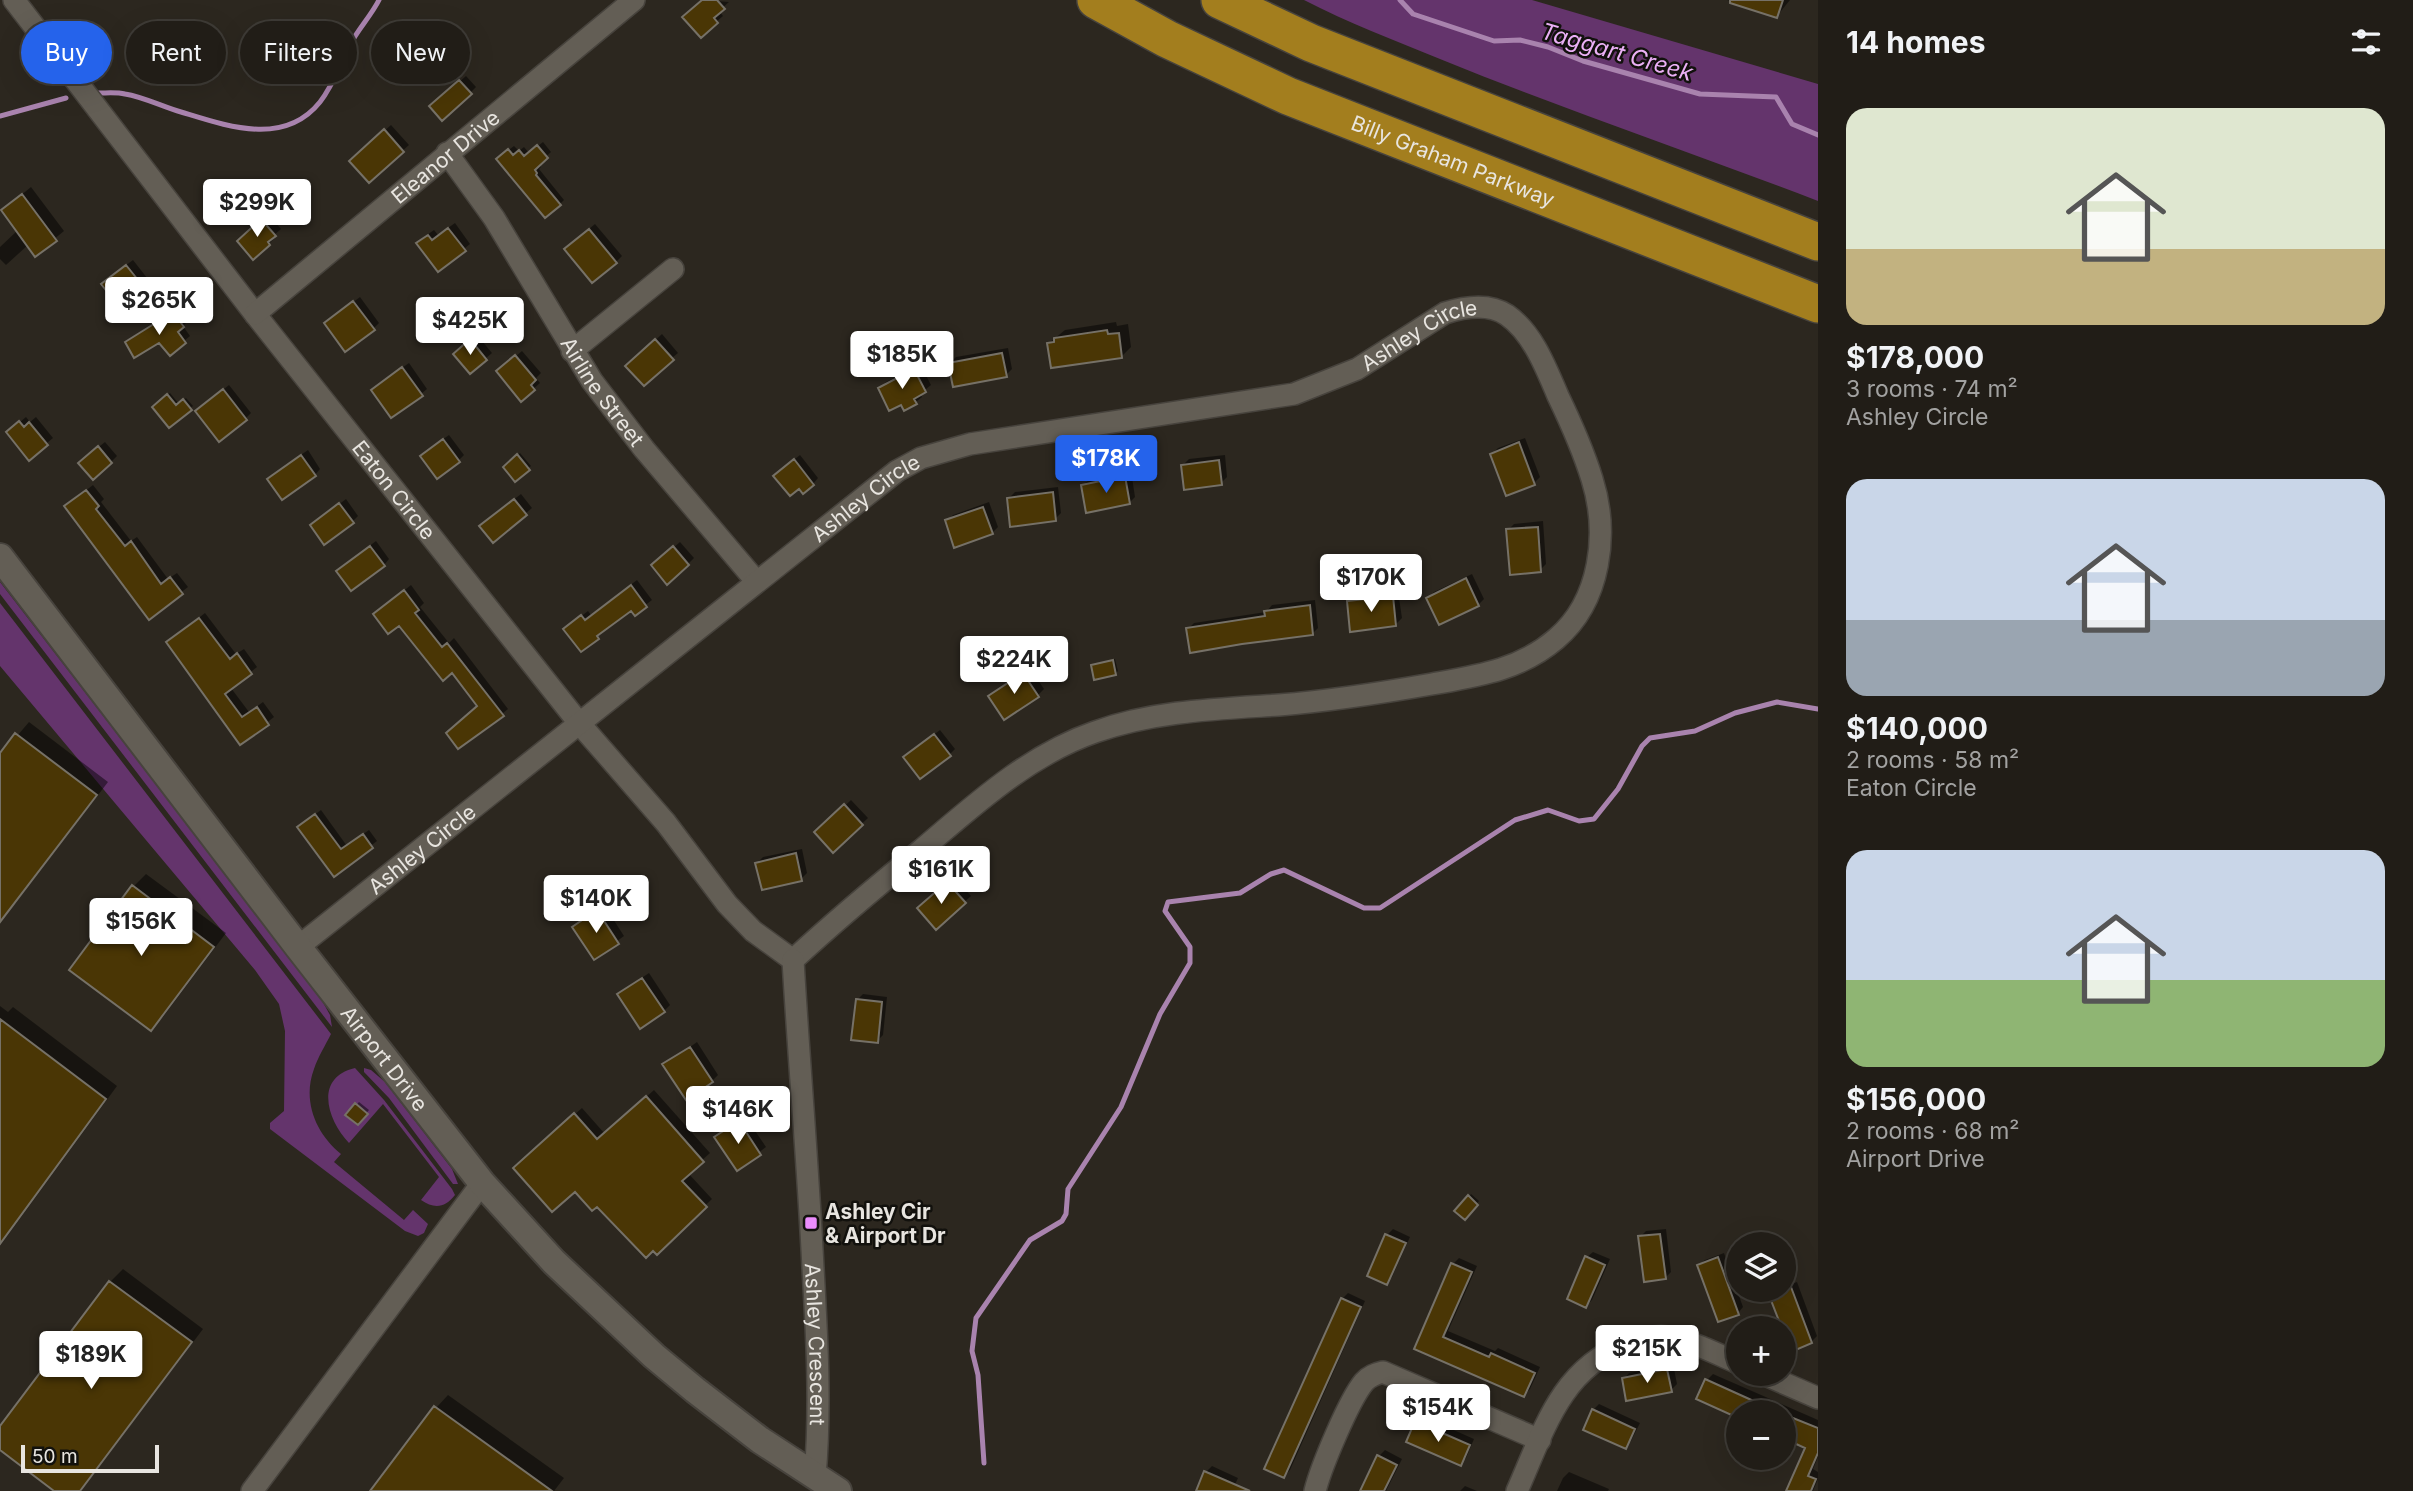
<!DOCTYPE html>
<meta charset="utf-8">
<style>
:root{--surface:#211d17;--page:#292620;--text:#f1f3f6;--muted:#a2a2a1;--line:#3e3b36;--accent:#2563eb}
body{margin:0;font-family:Inter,sans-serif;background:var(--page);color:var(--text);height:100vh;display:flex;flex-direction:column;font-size:26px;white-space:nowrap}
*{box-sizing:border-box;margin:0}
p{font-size:23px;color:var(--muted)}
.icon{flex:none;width:38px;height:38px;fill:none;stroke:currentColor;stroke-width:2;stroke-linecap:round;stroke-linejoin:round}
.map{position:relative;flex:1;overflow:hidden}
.panel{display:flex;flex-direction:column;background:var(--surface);width:595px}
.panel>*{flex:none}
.hud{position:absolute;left:21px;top:21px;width:665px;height:63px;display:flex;gap:14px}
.controls{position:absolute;left:1726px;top:1232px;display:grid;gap:14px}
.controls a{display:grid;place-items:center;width:70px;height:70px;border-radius:50%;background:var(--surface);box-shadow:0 7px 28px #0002,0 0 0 2px var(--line);font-size:35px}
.scale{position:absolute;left:21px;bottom:18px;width:138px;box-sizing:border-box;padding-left:7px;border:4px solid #e8e5e0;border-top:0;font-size:19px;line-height:24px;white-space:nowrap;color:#e8e5e0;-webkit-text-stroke:5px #12110d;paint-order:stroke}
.price{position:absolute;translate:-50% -60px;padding:0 16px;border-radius:7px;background:#fff;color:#222;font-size:23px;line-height:46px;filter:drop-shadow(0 2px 4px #0008)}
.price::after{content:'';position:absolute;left:50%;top:42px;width:21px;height:16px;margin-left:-10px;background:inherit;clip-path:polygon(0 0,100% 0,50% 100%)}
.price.selected{background:var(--accent);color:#fff}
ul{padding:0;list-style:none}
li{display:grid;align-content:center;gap:14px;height:371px;padding:0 28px}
li span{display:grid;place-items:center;height:217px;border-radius:21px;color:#555}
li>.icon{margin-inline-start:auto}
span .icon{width:126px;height:126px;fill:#fffc;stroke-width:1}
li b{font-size:30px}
h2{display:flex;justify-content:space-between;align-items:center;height:84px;padding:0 28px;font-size:30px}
.pill{padding:0 24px;border-radius:32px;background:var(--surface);box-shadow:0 7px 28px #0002,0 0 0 2px var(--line);font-size:24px;line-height:63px}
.pill.selected{background:var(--accent);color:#fff}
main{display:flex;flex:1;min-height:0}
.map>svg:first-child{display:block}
.green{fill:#64346c}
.shadow{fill:#0007}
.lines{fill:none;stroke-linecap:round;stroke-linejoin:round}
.stream{stroke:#a983ae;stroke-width:5}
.building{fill:#4a3605;stroke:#767167;stroke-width:2}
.minor-casing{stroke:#47433d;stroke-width:24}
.tertiary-casing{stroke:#47433d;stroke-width:30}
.trunk-casing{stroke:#47433d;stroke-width:40}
.minor{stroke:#635e55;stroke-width:21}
.tertiary{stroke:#635e55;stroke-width:26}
.trunk{stroke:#a37e1e;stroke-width:37}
.poi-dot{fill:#eb8dfc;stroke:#12110d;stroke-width:2.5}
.labels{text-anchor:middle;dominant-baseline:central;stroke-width:5;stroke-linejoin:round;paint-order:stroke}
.street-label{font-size:21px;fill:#e8e5e0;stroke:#12110d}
.poi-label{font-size:21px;font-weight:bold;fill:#e8e5e0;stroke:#12110d;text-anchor:start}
.water-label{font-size:23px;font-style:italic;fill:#ebb0f6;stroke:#12110d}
</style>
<main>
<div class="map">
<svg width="1818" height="1491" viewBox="0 0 1818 1491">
<rect width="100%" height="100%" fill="#2c271f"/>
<path class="green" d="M1304 0H1532L1818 84V201C1693 153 1565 110 1440 59 1394 40 1348 23 1304 0Z
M0 582 320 997 330 1015 332 1027 0 594Z
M0 603 331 1034C325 1046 318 1057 314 1069 302 1101 316 1134 341 1154L334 1162 404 1220 413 1210 428 1224 424 1233 418 1236 405 1231 270 1129V1123L284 1111 285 1031 279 1004 255 970 0 666Z
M355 1068 384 1100 452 1189 455 1195C445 1208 434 1209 421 1200L439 1177 383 1104 349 1143C328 1121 313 1078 355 1068Z
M364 1068 371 1070 385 1082 452 1169 458 1184H453L389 1098 364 1072Z"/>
<path class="shadow" d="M703 0 729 2 719 11 723 16 701 35Z
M1727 0H1790L1777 16Z
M466 76 476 87 470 93 432 106Z
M391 125 409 145 369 181 357 155Z
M543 142 551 152 538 164 541 167 539 169 564 200 560 204 502 155 514 146 519 151 524 147 529 153Z
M297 183 306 193 300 199 275 203Z
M31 187 64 231 36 254 28 245 6 265 0 259V247L18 230 3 210Z
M268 214 281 229 273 236 275 238 254 258 239 241Z
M455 223 470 244 438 270 424 237 434 230 438 235Z
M595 224 622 256 616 262 572 243Z
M133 260 151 283 145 289 109 278Z
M360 297 379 323 373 329 332 318Z
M179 308 189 320 183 326 190 336 170 353 160 341 133 337Z
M1116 322 1117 326 1128 324 1131 347 1121 357 1049 343 1065 330Z
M662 334 678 353 672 358 627 366Z
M477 335 492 353 470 372 461 348Z
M1008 348 1012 369 1006 375 950 363 956 357Z
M522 351 541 373 536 378 540 383 522 399 504 366Z
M409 363 427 389 421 394 379 384Z
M920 364 931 385 920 394 922 397 916 402 902 403 880 388 886 382Z
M229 385 251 413 245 419 203 406Z
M170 393 179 404 186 398 193 406 169 425 154 407Z
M26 417 30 422 36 417 53 438 29 458 14 427Z
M449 435 464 455 459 460 428 450Z
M1525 438 1540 477 1534 483 1507 494 1492 454 1498 448Z
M105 442 117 456 111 462 86 457Z
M308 450 320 469 315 475 275 473Z
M520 453 531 466 515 479 505 467Z
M800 455 818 478 813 484 781 470Z
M1225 455 1227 477 1221 483 1183 465 1189 459Z
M1131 471 1135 497 1129 503 1083 485 1089 480Z
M93 485 104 499 101 502 131 541 137 537 168 579 177 573 188 587 149 617 72 501Z
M1058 487 1061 513 1055 519 1009 498 1015 492Z
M521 494 532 508 493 541 487 520Z
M346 499 358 516 352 522 312 525Z
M989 502 998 527 992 533 947 521 953 515Z
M1543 521 1546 564 1540 570 1508 530 1514 524Z
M376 541 389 559 384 565H344Z
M680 542 694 558 688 564 659 560Z
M1472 574 1484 599 1478 605 1428 598 1434 592Z
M637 580 652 600 635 613 632 608 581 650 571 624 588 611 591 615Z
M411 585 424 603 420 607 449 643 454 638 508 709 502 714 479 705 453 671 381 609Z
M1398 591 1402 618 1396 624 1349 602 1354 596Z
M1315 600 1318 628 1312 634 1188 629 1194 623 1266 612 1272 605Z
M205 613 236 654 244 649 257 667 231 688 249 712 263 702 274 717 241 743 174 637Z
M1115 659 1118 671 1115 674 1093 666Z
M1030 668 1044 689 1038 695 991 696Z
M29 722 108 782 15 904 2 917 0 915V756Z
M940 730 955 749 949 755 911 752Z
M851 800 868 818 834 850 817 832Z
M321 810 347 846 369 830 377 841 334 874 305 822Z
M802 849 807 873 801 879 757 863 763 857Z
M146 874 226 933 163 1017 151 1029 134 886Z
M954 877 971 896 937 927 925 902Z
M604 905 624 936 594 958 574 927Z
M649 973 670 1005 664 1011 625 989Z
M863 994 887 997 883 1035 877 1041 857 1000Z
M0 1006 8 1012 13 1007 117 1086 0 1246Z
M697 1042 718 1075 712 1081 665 1065Z
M654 1090 710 1153 688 1173 712 1199 657 1252 575 1189 522 1161 582 1108 605 1134Z
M359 1102 369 1110 358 1123 348 1114Z
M745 1116 766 1147 737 1169 722 1132Z
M1471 1194 1479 1201 1465 1218 1456 1211Z
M1393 1229 1410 1237 1392 1277 1386 1283 1369 1275 1387 1235Z
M1666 1229 1671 1272 1665 1278 1640 1237 1646 1231Z
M1593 1252 1610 1259 1592 1300 1586 1306 1587 1257Z
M1724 1253 1743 1307 1738 1313 1699 1265 1705 1260Z
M1459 1258 1477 1266 1448 1331 1495 1351 1498 1348 1540 1367 1530 1389 1524 1395 1417 1348 1453 1264Z
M123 1269 203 1329 83 1488 81 1491H57L0 1448V1429L110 1282Z
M1797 1282 1817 1336 1811 1342 1771 1295 1777 1290H1783V1287Z
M1348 1293 1365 1301 1290 1470 1284 1476 1342 1299Z
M1673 1364 1677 1384 1671 1390 1624 1379 1629 1373Z
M1713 1374 1818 1420V1457L1813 1469 1818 1472V1479L1813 1491H1788L1807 1447 1783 1436V1412H1738L1698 1398 1707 1380Z
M448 1395 564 1478 554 1491H372L436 1408Z
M1599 1404 1640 1423 1631 1441 1625 1447 1593 1410Z
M1422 1416 1474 1439 1466 1458 1460 1464 1417 1422Z
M1385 1450 1402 1459 1386 1491H1362L1379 1456Z
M1212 1466 1238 1478 1232 1491H1198L1206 1472Z
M1569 1472 1609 1489 1608 1491H1557L1563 1478Z
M1465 1486 1477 1491H1460Z"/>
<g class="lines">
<path class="stream" d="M1400 0 1413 14 1494 41 1520 40 1548 47 1583 61 1700 94 1776 97 1792 124 1818 135
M99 93C107 93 117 92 125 94 144 97 163 107 181 112 227 126 284 147 320 102 334 84 340 64 350 45 358 29 371 16 379 0
M0 116 66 98
M984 1463 978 1375 972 1351 976 1318 1030 1240 1062 1221 1066 1214 1068 1189 1121 1107 1160 1014 1190 963V947L1165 911 1168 902 1240 893 1271 874 1284 870 1364 908H1380L1515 820 1548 810 1579 821 1594 819 1618 789 1642 746 1650 738 1695 731 1735 713 1777 702 1818 709"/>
</g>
<path class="building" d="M702 0H717L725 9 714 18 718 23 701 38 682 17Z
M1730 0H1783L1777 18 1730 3Z
M459 80 472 94 442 121 429 106Z
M384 129 404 152 369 183 349 161Z
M537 145 548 158 535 170 537 173 536 175 561 205 545 218 496 159 508 149 513 155 519 150 524 156Z
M291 188 302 200 278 221 267 209Z
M22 194 57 241 35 257 1 210Z
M261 219 276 236 268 242 270 245 253 260 237 241Z
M448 228 466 251 438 272 416 243 428 235 432 240Z
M589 229 617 263 592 283 564 249Z
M126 265 146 290 128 304 120 294 113 299 101 284Z
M353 301 375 330 345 352 324 323Z
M173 312 184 327 178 332 186 343 170 356 159 343 134 358 125 342Z
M1107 330 1108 334 1119 333 1122 358 1051 368 1047 343 1054 342V338Z
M470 339 487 360 470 374 453 354Z
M655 339 674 360 644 386 625 366Z
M1002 353 1007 377 953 387 948 363Z
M515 355 536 380 531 385 535 390 521 402 496 371Z
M402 367 423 396 391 418 371 390Z
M914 369 926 392 914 399 917 404 904 411 901 405 889 411 878 388Z
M223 389 247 420 219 442 195 411Z
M167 394 176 405 183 399 192 410 169 428 152 407Z
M19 421 24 427 29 422 48 445 29 461 6 432Z
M443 439 460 462 437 479 420 456Z
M1519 442 1535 485 1506 496 1490 454Z
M98 446 112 463 93 480 78 463Z
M517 454 530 470 515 482 503 467Z
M301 455 316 476 282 500 267 479Z
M794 459 814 485 803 494 799 489 790 496 773 476Z
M1219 460 1222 485 1184 490 1181 465Z
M1125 476 1130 504 1086 513 1081 485Z
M86 490 99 506 96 509 125 546 131 541 161 584 170 577 183 594 149 620 64 506Z
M1053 492 1056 521 1010 527 1007 498Z
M514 499 527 515 493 543 479 526Z
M339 503 354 523 324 545 310 525Z
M983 507 993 534 954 548 945 520Z
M1538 527 1541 572 1510 575 1506 529Z
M370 546 385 566 351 591 336 571Z
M673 546 689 565 667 585 651 565Z
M1466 578 1479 606 1439 625 1426 598Z
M631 585 647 607 635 616 631 611 597 636 599 639 581 652 563 629 581 615 585 620Z
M404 590 419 610 415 613 442 647 447 643 504 716 458 749 446 733 477 706 452 673 443 681 399 626 388 634 373 614Z
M1393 596 1396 626 1350 632 1347 601Z
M1310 605 1313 635 1242 644 1190 653 1186 628 1265 616 1264 611Z
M199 618 230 659 237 653 252 674 225 694 242 717 257 707 269 725 240 745 166 642Z
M1113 660 1116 675 1094 680 1091 665Z
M1023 673 1039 697 1004 720 988 696Z
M15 733 97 795 0 922V753Z
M934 734 951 756 920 779 903 757Z
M844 804 863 825 833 853 814 832Z
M315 814 341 849 363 834 373 848 334 877 297 827Z
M796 853 802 881 762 890 755 863Z
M947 882 966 903 936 930 917 908Z
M132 885 214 947 151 1031 69 970Z
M597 910 619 944 594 960 572 927Z
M642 978 665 1012 640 1029 617 994Z
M856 999 882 1002 878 1043 851 1040Z
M0 1019 106 1099 0 1244Z
M690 1047 713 1082 686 1100 662 1064Z
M646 1096 704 1162 682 1181 707 1207 657 1255 653 1251 646 1258 597 1207 592 1211 575 1192 552 1212 513 1168 574 1113 597 1139Z
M355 1103 368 1114 358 1125 345 1115Z
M739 1121 761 1155 737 1171 714 1137Z
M1468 1195 1478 1205 1465 1220 1454 1211Z
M1385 1234 1406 1243 1387 1285 1367 1276Z
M1660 1234 1666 1279 1644 1282 1638 1236Z
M1585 1256 1605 1265 1586 1308 1567 1299Z
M1718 1257 1739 1315 1718 1322 1697 1265Z
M1451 1263 1472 1272 1443 1337 1489 1357 1491 1353 1535 1373 1524 1397 1414 1349Z
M109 1281 192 1342 80 1491H54L0 1450V1426Z
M1791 1287 1812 1343 1791 1352 1769 1295Z
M1341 1298 1361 1307 1284 1478 1264 1469Z
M1667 1369 1672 1392 1626 1401 1622 1378Z
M1705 1379 1778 1412H1738V1418L1696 1399Z
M434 1406 552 1491H370Z
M1592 1409 1635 1429 1626 1449 1583 1430Z
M1783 1414 1818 1428V1453L1808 1476 1816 1479 1811 1491H1786L1805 1448 1783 1438Z
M1415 1421 1470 1445 1461 1466 1406 1442Z
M1377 1455 1397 1465 1384 1491H1360Z
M1204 1471 1250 1491H1196Z"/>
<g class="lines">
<g class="minor-casing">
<g id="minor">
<path id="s1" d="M14 0 255 314 579 723 666 823 727 904 753 931 793 960"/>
<path id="s2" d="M447 153 494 218 592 381 644 449 756 581"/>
<path id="s3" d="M255 314 634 0"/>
<path d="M572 351 673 269"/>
<path id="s4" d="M298 947 897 471 921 458 970 444 1294 394 1357 369 1445 313C1464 307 1489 303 1507 315 1533 333 1546 368 1558 396 1571 423 1583 450 1592 479 1609 533 1601 601 1556 639 1520 670 1477 676 1432 684 1381 693 1329 701 1279 705 1217 709 1153 711 1095 732 1028 755 973 806 920 851 877 886 834 922 793 960"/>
<path id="s5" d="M793 960C799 1063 808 1165 813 1268 817 1338 821 1407 815 1476"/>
<path d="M1763 1374 1818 1398"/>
<path d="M252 1491 482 1183"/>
<path d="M1315 1491C1321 1467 1349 1400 1364 1382 1369 1376 1375 1374 1383 1372L1540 1440"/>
<path d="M1517 1491C1543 1433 1560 1369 1625 1345 1638 1340 1653 1335 1667 1337 1692 1341 1715 1353 1738 1363"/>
</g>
</g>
<g class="tertiary-casing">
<g id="tertiary">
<path id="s6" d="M0 557 298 947 482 1183 554 1262 654 1356 695 1390 760 1440 838 1491"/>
</g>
</g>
<g class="trunk-casing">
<g id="trunk">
<path id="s7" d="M1096 0 1167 39 1288 96 1818 304"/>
<path d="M1220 0 1311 43 1818 242"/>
</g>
</g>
<use href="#minor" class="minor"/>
<use href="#tertiary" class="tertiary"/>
<use href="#trunk" class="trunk"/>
</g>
<rect class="poi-dot" x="804" y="1216" width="14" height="14" rx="3.5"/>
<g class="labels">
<g class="street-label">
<text stroke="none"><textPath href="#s3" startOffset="247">Eleanor Drive</textPath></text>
<text stroke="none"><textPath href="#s7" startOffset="392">Billy Graham Parkway</textPath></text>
<text stroke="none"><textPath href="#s4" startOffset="1311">Ashley Circle</textPath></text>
<text stroke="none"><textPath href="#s2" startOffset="285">Airline Street</textPath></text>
<text stroke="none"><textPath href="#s1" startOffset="620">Eaton Circle</textPath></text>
<text stroke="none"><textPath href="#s4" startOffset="724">Ashley Circle</textPath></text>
<text stroke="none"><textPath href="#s4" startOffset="158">Ashley Circle</textPath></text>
<text stroke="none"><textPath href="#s6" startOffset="632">Airport Drive</textPath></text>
<text stroke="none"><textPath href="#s5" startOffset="385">Ashley Crescent</textPath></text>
</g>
<g class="poi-label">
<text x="825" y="1211">Ashley Cir<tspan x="825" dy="24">&amp; Airport Dr</tspan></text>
</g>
<g class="water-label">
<text transform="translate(1617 52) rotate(16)">Taggart Creek</text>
</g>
</g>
</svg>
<div class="controls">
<a><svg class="icon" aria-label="layers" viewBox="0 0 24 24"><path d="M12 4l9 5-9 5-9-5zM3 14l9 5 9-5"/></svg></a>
<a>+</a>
<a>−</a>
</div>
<div class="scale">50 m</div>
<b class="price" style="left:257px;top:239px">$299K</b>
<b class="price" style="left:159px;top:337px">$265K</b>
<b class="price" style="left:470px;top:357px">$425K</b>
<b class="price" style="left:902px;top:391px">$185K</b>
<b class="price selected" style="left:1106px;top:495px">$178K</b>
<b class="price" style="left:1371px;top:614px">$170K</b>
<b class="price" style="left:1014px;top:696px">$224K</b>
<b class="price" style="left:941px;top:906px">$161K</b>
<b class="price" style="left:596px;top:935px">$140K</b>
<b class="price" style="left:141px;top:958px">$156K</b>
<b class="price" style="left:738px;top:1146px">$146K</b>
<b class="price" style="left:1647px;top:1385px">$215K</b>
<b class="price" style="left:91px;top:1391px">$189K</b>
<b class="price" style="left:1438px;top:1444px">$154K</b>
<div class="hud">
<a class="pill selected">Buy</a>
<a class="pill">Rent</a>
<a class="pill">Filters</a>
<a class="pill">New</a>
</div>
</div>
<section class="panel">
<h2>14 homes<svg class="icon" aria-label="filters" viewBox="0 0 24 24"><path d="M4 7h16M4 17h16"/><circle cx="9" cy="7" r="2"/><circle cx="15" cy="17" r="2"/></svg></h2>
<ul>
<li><span style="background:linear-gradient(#dfe7d0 65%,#c2b280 0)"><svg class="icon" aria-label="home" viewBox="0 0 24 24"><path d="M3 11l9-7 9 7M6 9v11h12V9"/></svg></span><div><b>$178,000</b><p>3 rooms · 74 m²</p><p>Ashley Circle</p></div></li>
<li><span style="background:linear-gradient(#c9d6e8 65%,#9aa5b1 0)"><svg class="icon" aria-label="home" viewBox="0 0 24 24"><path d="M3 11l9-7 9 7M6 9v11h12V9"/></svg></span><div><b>$140,000</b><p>2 rooms · 58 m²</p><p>Eaton Circle</p></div></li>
<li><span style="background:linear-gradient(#c9d6e8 60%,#8fb573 0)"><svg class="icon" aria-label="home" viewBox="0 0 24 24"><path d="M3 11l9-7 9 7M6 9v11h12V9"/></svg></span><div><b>$156,000</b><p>2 rooms · 68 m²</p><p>Airport Drive</p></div></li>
</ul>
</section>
</main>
